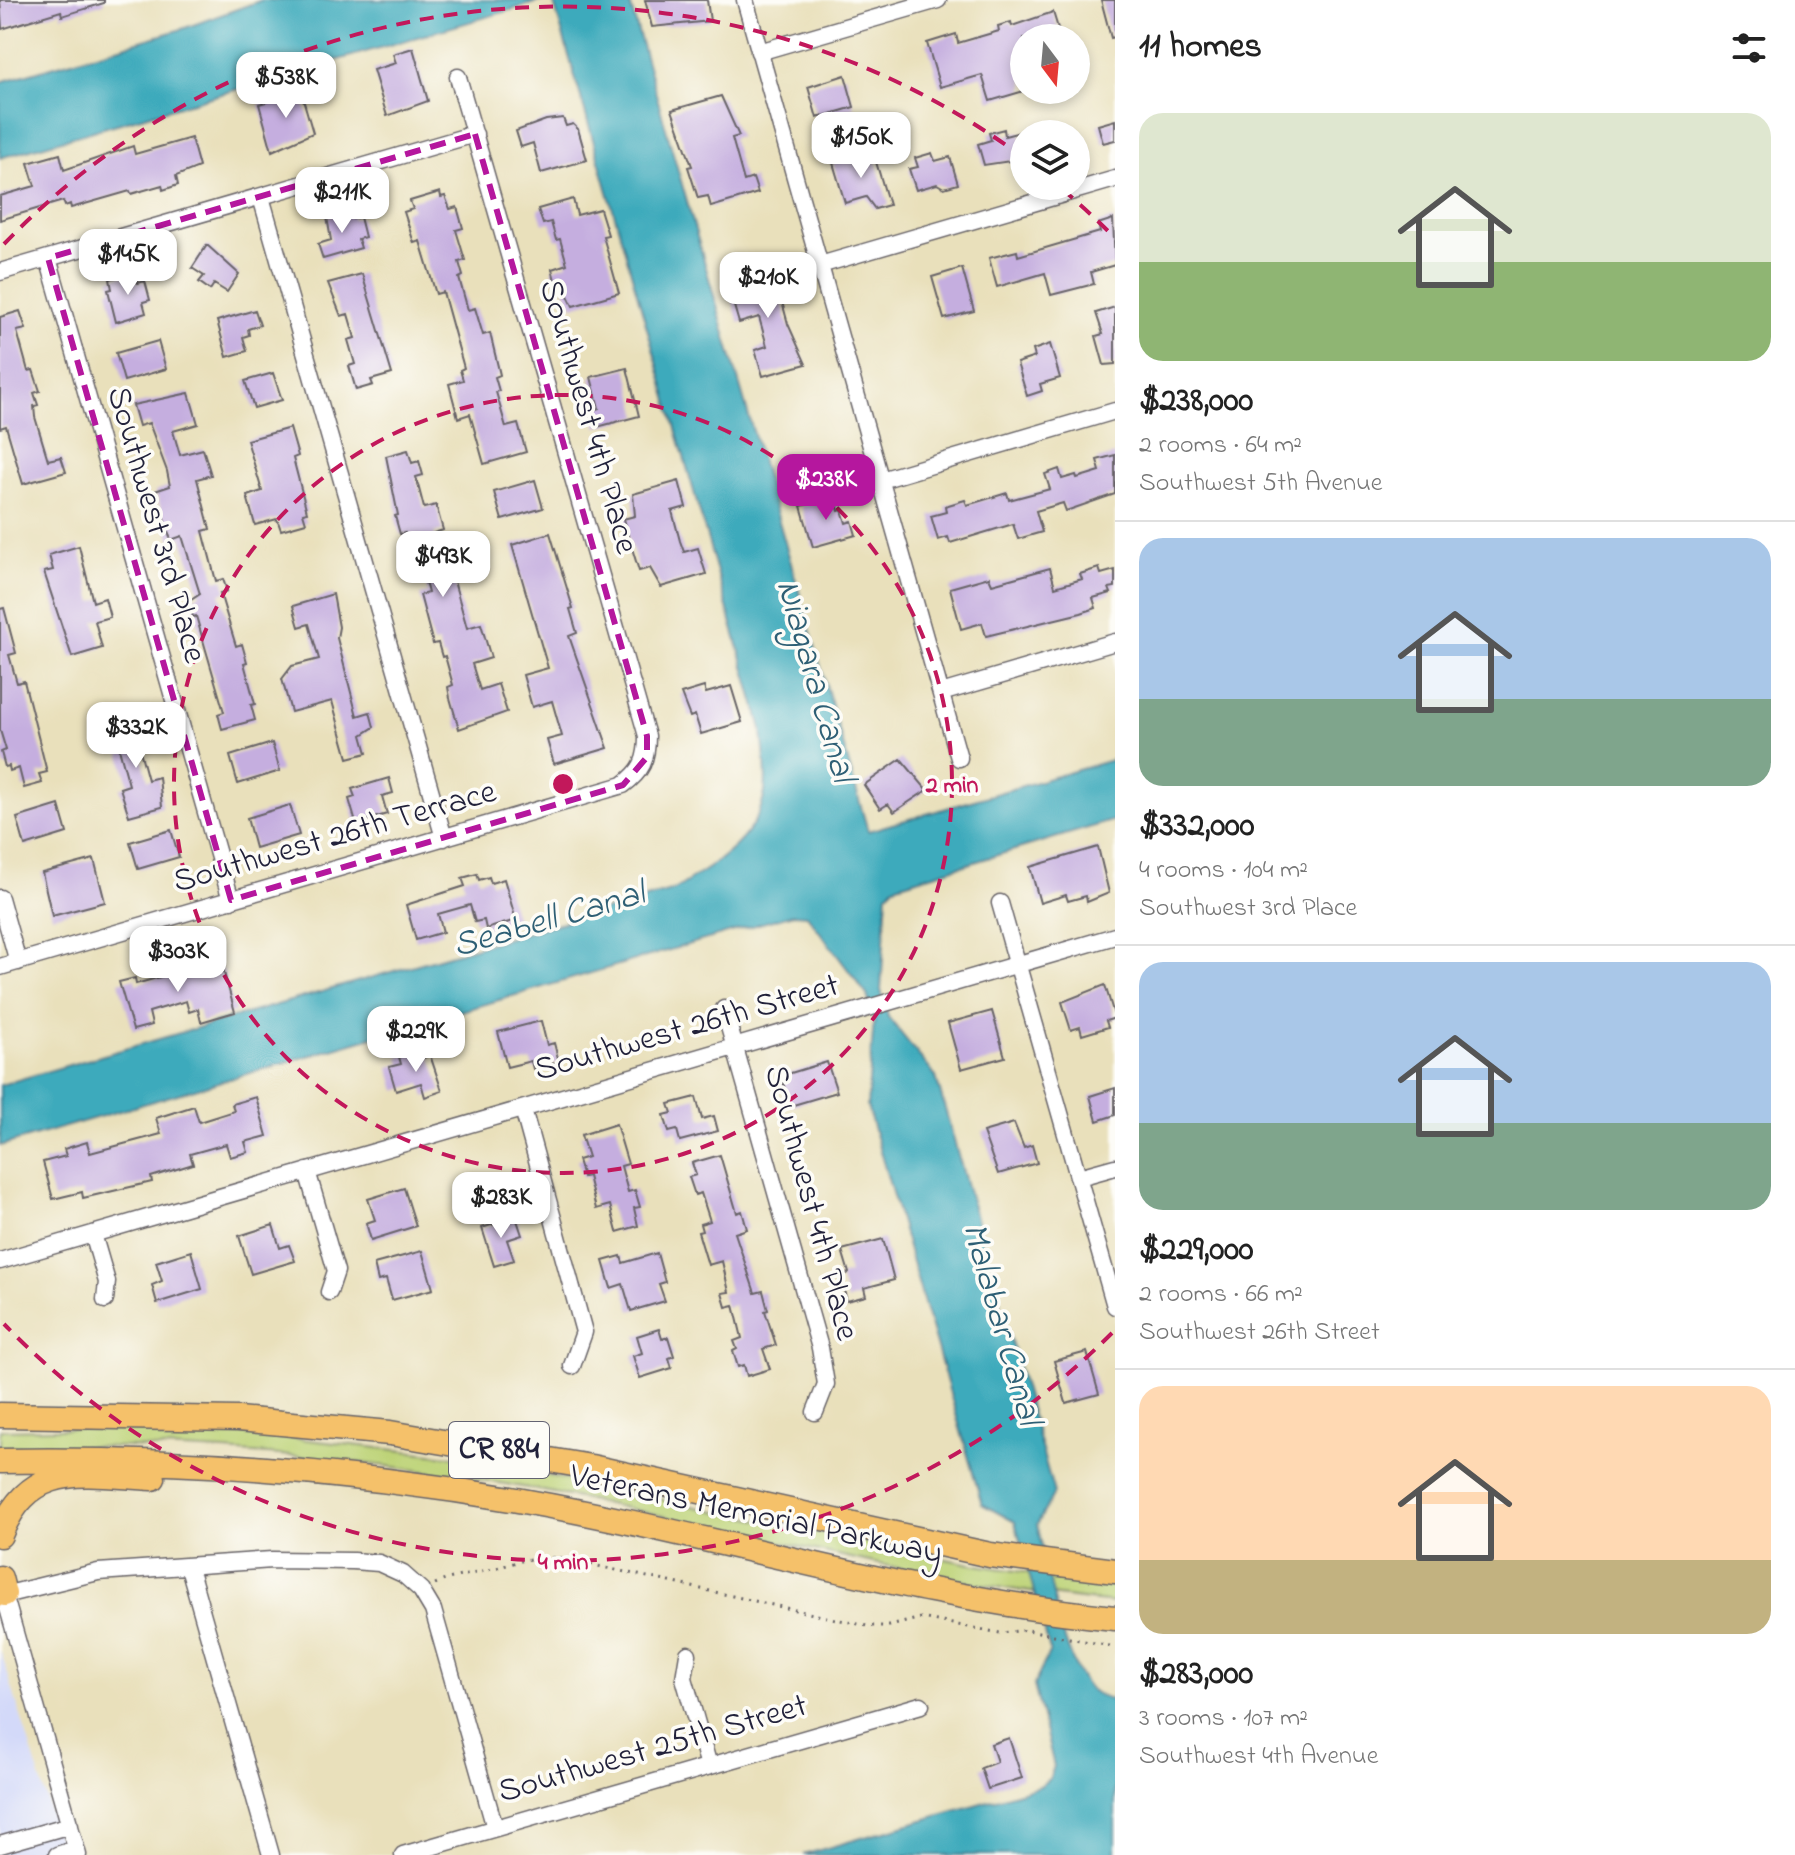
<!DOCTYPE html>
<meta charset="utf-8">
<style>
:root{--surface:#fff;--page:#f6f6f6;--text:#222;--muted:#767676;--line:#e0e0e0;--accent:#b5179e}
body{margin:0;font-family:"Indie Flower",sans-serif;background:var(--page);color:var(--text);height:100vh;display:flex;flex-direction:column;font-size:30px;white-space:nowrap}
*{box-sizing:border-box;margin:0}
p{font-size:26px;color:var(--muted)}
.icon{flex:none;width:44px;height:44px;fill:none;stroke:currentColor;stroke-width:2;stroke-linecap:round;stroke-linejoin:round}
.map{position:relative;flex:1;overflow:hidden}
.drawer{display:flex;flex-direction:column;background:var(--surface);width:680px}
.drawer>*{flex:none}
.needle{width:52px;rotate:164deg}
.controls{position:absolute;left:1010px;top:24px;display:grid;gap:16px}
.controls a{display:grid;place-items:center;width:80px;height:80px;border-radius:50%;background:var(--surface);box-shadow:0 4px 12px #0003;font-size:40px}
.price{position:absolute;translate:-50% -68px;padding:0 18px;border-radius:16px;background:#fff;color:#222;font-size:26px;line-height:52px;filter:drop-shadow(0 2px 4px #0008)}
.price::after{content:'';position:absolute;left:50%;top:48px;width:24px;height:18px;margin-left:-12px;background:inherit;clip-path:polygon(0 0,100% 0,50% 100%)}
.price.selected{background:var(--accent);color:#fff}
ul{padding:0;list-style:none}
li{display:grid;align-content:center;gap:16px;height:424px;padding:0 24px}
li+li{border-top:2px solid var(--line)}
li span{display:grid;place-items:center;height:248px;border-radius:24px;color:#555}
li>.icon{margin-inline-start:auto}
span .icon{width:144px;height:144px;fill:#fffc;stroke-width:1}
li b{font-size:34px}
h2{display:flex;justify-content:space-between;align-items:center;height:96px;padding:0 24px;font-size:34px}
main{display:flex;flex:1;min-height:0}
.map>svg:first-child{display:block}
.built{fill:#d3d9f9}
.green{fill:#bdd377;stroke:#707a59;stroke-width:2}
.water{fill:#3daabc;stroke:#30667c;stroke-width:2}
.building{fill:#c5aedf}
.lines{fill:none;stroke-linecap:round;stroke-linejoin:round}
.minor-casing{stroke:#686468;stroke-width:19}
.highway-casing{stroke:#686468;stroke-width:27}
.path{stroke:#686468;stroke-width:3;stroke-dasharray:2 6;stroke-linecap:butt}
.minor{stroke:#fff;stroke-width:16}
.highway{stroke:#f5c16b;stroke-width:24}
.marked{fill:none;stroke:#b5179e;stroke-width:6;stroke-dasharray:16 10;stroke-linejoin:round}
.ring{fill:none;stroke:#c2185b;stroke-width:4;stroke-dasharray:14 10}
.labels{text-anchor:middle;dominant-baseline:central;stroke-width:7;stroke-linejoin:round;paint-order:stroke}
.shield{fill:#fdfcf7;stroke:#646373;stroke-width:2}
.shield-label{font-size:32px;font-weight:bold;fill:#22223b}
.street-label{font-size:34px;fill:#22223b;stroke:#fdfcf7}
.water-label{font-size:36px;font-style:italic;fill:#2e5f75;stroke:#fdfcf7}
.centre{fill:#c2185b;stroke:#fdfcf7;stroke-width:4}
.ring-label{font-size:24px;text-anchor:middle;font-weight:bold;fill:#c2185b;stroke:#fdfcf7;stroke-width:7;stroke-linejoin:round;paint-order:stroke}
</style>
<main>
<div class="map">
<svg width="1115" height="1855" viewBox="0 0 1115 1855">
<rect width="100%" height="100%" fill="#fdfcf7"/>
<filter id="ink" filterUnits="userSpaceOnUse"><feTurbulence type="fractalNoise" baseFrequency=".0125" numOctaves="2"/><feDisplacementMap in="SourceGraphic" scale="16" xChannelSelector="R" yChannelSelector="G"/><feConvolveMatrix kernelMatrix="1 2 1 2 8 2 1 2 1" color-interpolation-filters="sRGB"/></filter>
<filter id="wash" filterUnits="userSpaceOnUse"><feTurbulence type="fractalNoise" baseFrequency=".006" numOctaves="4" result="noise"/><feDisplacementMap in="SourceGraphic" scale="32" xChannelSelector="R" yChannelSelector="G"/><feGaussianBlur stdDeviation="1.8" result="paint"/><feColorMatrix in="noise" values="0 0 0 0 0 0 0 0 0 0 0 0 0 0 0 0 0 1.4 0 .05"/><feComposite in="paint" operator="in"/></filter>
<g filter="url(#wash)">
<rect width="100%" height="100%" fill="#e9e0bb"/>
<path class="built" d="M0 1649 64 1855H0Z"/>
<path class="green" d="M111 1428 256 1434 457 1457 970 1564 1115 1586V1603C913 1582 717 1522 517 1486 346 1455 173 1443 0 1447V1430Z"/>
<path class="water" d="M262 0H545L0 158V82L182 29Z
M553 0H629L868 831 1115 759V820L894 886 887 894 881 990 888 1017 936 1077 1054 1493 1037 1525C1048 1568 1060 1646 1084 1682 1091 1693 1102 1698 1115 1701V1855H803L1040 1786 1050 1778 1054 1766 1034 1685 1050 1651 1015 1522 982 1504 867 1106 874 1020 867 995 807 915 793 914 0 1146V1085L674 890C713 865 757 841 765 792 768 772 763 748 762 729Z"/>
<g id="blocks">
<path class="building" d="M0 0H104V3L62 16 61 11 2 29Z
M645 0H707L710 21 652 27Z
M1101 0H1115V37L1111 38Z
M1053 12 1061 38H1024V91L990 101 982 75 940 87 927 43 956 34 958 43 999 31 998 26 1011 22 1012 26Z
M413 48 428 101 387 116 373 70 396 63 393 54Z
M845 75 854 107 817 118 808 87Z
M301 92 313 133 272 151 259 104Z
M721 96 739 136 732 138 744 181 753 178 758 193 711 207 708 196 698 198 688 167 692 166 672 110Z
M563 118 566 126 573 124 578 129 587 160 541 173 533 143 521 147 516 131 546 120Z
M1115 120V140L1103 143 1098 125Z
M1004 129 1005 136 1020 132 1024 159 984 165 978 144 991 140 989 133Z
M191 138 199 167 176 176 178 185 163 190 162 185 131 194 130 191 71 208 70 204 65 206 63 201 0 220V196L35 186 28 163 60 154 64 170 133 146 135 154Z
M873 152 889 205 875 209 866 197 845 203 833 163Z
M932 153 935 161 950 157 958 184 944 188 937 184 916 190 909 169 918 167 915 158Z
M440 192 441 197 445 196 450 209 457 207 463 228 456 230 465 260 459 262 463 276 459 278 468 310 475 308 483 335 490 333 500 375 495 377 499 391 496 392 506 427 518 424 526 452 484 464 470 414 458 418 449 384 463 380 460 370 464 368 443 292 436 294 420 241 414 243 404 212 413 209 410 201Z
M573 199 577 215 600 209 608 235 603 236 619 293 573 306 562 283 556 284 552 269 567 264 560 239 556 240 551 222 543 224 538 209Z
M350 210 353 219 360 217 365 237 358 239 361 248 323 259 318 244 331 240 327 217Z
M1113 219 1115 265 1091 272 1094 284 1051 295 1045 273 997 287 989 258 1017 251 1018 256 1100 232 1098 224Z
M207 245 239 274 227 292 214 284 210 290 199 282 204 276 192 268Z
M778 266 783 285 778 287 788 324 806 364 763 376 755 350 767 346 759 317 739 323 732 299 739 297 733 279Z
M962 268 974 311 944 319 932 277Z
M135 272 138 283 145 281 150 300 143 302 146 313 116 322 108 290 112 289 110 279Z
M362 274 392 374 371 380 373 385 356 390 349 366 355 364 348 340 355 338 348 314 341 316 328 283Z
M1115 307V364L1104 365 1096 336 1103 334 1096 313Z
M255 310 260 325 248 329 249 335 243 337 247 351 227 357 217 321Z
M20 311 26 329 17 331 28 371 33 370 40 391 34 393 38 405 34 406 35 417 48 460 61 457 66 472 23 484 6 426 0 428V317Z
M158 341 166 369 124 381 116 353Z
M1050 344 1060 378 1040 384 1042 391 1027 396 1017 363 1035 357 1033 350Z
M627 368 639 416 597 427 593 410 599 408 591 377Z
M273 373 282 400 254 408 245 381Z
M189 393 198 424 173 431 180 455 203 449 211 475 197 479 210 529 203 531 216 581 223 579 227 591 220 593 236 646 242 644 247 662 244 663 255 704 251 705 255 720 222 729 218 714 224 712 196 616 193 617 188 602 200 594 182 536 171 540 155 491 170 486 167 471 149 423 139 426 133 405Z
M290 428 298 456 293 458 307 512 303 513 306 523 281 530 277 519 255 525 247 496 262 491 247 440Z
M408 450 412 463 419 461 423 475 416 477 424 508 436 505 443 530 434 533 443 565 449 563 467 628 481 624 491 658 472 664 480 690 498 684 507 712 459 729 450 698 448 687 453 685 445 656 442 657 438 643 433 644 420 595 428 593 425 582 429 580 421 553 412 556 405 533 400 534 395 516 398 515 386 456Z
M1115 455V494L1066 511 1063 503 1036 511 1042 532 1018 539 1013 524 950 543 948 537 938 540 931 516 946 512 945 506 965 500 967 505 1007 493 1009 500 1050 489 1045 474 1059 469 1062 479 1076 475 1077 478 1100 471 1097 460Z
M535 480 543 508 502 520 494 492Z
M679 481 686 507 672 511 680 541 684 552 698 548 706 574 661 587 650 568 639 571 623 519 635 516 633 494Z
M835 497 839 511 842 510 846 523 852 521 856 535 813 547 801 506Z
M550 533 573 608 570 609 577 633 569 636 608 748 554 764 547 740 562 736 552 701 532 707 523 675 548 668 512 545Z
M79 546 93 602 105 598 110 617 95 621 102 648 72 657 44 572 53 570 49 555Z
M1050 568 1055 587 1082 579 1080 574 1099 568 1101 574 1115 570V587L1109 588 1111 593 1093 598 1096 608 1081 613 986 636 982 623 961 629 950 588 989 577 992 584Z
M333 594 339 627 337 638 357 716 370 712 374 727 362 735 367 753 348 758 332 701 291 712 282 679 292 666 319 659 309 624 299 627 293 606Z
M4 608 16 653 9 655 17 683 24 681 47 772 39 774 42 783 24 788 19 768 10 771 9 766 5 767 1 752 6 750 0 730V609Z
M731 686 742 722 701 734 695 715 690 717 681 694 704 687 706 693Z
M135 715 140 735 136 736 148 780 159 777 162 807 129 816 120 788 129 785 112 722Z
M272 743 280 771 238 784 230 756Z
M901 759 927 790 894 812 888 804 880 809 864 785Z
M389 778 393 793 382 796 387 814 356 823 349 799 355 797 352 789Z
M59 805 67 833 25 846 17 818Z
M290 805 299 835 255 848 247 818Z
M171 830 179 857 138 869 130 842Z
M1098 847 1109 893 1087 902 1086 896 1068 901 1066 895 1040 903 1030 867Z
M94 859 105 902 52 916 42 873Z
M477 874 479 880 489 877 491 883 504 879 516 920 486 929 484 920 475 922 470 905 438 914 443 932 416 940 406 905 465 886 462 878Z
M191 959 196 974 223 969 235 1012 201 1022 198 1009 189 1012 186 1001 149 1012 152 1025 133 1030 119 982 135 978 136 984 178 972 175 963Z
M1105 985 1115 1018 1106 1021 1108 1027 1082 1035 1080 1027 1071 1030 1062 1002Z
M992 1011 1005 1057 961 1069 948 1023Z
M541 1021 547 1045 554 1043 559 1062 533 1069 531 1061 507 1067 498 1032Z
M421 1050 423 1058 430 1055 442 1091 425 1097 421 1083 396 1091 389 1067 401 1064 399 1057Z
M827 1062 837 1092 790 1106 781 1076Z
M1115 1088V1115L1097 1121 1090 1096Z
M256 1097 267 1136 245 1142 248 1152 230 1157 226 1144 190 1154 193 1164 151 1177 152 1182 83 1198 82 1192 53 1199 43 1162 66 1156 64 1149 87 1142 90 1153 161 1134 156 1118 194 1106 199 1122 234 1111 232 1104Z
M696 1097 702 1119 714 1116 718 1131 680 1141 677 1130 669 1132 664 1115 672 1113 669 1104Z
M1014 1123 1024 1148 1032 1145 1037 1163 998 1174 983 1132Z
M616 1124 628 1164 621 1166 628 1192 635 1190 640 1207 634 1208 638 1226 617 1232 610 1205 596 1209 588 1176 583 1177 578 1160 588 1157 581 1135Z
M720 1155 737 1213 742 1211 747 1229 735 1233 755 1293 763 1291 768 1310 765 1311 776 1345 763 1349 770 1369 747 1376 744 1365 738 1367 733 1351 737 1349 734 1341 742 1338 734 1305 726 1307 722 1293 729 1292 722 1261 708 1265 698 1232 702 1231 700 1224 710 1221 701 1193 695 1195 689 1177 696 1175 692 1163Z
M404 1188 416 1226 371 1240 366 1223 375 1220 368 1199Z
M516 1217 522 1235 507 1240 514 1260 494 1266 482 1228Z
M273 1225 280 1248 289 1245 295 1261 251 1274 239 1236Z
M883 1239 894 1280 864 1288 866 1296 847 1301 840 1276 849 1273 842 1250Z
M191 1251 202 1289 157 1303 152 1285 162 1281 156 1262Z
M422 1251 433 1289 392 1300 386 1279 378 1281 374 1264Z
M657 1253 665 1282 659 1284 665 1301 631 1311 623 1284 611 1288 603 1261 621 1256 623 1263Z
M659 1329 662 1339 668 1337 674 1356 669 1358 672 1368 640 1378 633 1356 642 1353 637 1336Z
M1087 1352 1099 1394 1066 1403 1054 1361Z
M1009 1738 1022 1778 988 1789 981 1768 997 1762 991 1744Z"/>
</g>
</g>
<g filter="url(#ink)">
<use href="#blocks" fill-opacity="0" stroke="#686468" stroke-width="2"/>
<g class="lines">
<g class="minor-casing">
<path id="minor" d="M745 0 959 758
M759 52 938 0
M261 197 444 838
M48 258 231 900
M820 265 1115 179
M0 272 475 134
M881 480 1115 411
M941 693 1115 642
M0 898 18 962
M1000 903 1115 1306
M0 967 623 785C642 771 647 760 647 736L458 77
M724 1009 820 1348 826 1384 815 1412
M523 1109 584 1332 572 1366
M307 1171 336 1271 329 1292
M1079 1177 1115 1167
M93 1234 107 1282 105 1300
M0 1261 1115 936
M189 1567 271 1855
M4 1594 78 1855
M0 1596 98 1572 272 1560 353 1561 379 1563 403 1574 421 1590 433 1610 495 1828
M688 1654 684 1678 709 1766
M0 1845 70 1825
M57 1855 76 1849
M403 1855 921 1705"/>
</g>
<g class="highway-casing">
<path id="highway" d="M0 1415 238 1419 390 1433 591 1467 990 1555 1115 1571
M0 1461C175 1458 351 1471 523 1501 721 1536 915 1599 1115 1618
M0 1535C30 1459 84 1475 153 1478
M0 1578 4 1594"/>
</g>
<path class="path" d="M435 1584C455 1575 473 1575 492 1569 523 1561 529 1556 562 1558L867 1626H890L921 1618 1000 1633 1028 1630 1115 1647"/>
<use href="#minor" class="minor"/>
<use href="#highway" class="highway"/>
</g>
</g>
<path class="marked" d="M475 134 647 736V757L623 785 231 900 48 258Z"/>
<g class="ring">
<circle cx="563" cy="784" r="389"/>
<path d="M1112 1333A777 777 0 0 1 4 1324M4 244A777 777 0 0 1 1020 155M1062 189A777 777 0 0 1 1112 235"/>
</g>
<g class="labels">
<rect class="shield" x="449" y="1422" width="100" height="56" rx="6"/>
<g class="shield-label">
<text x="499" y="1450">CR 884</text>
</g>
<g class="street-label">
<text transform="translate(587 417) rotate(74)">Southwest 4th Place</text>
<text transform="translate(155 525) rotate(74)">Southwest 3rd Place</text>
<text transform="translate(335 838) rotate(-16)">Southwest 26th Terrace</text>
<text transform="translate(687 1029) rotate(-16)">Southwest 26th Street</text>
<text transform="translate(810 1203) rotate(75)">Southwest 4th Place</text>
<text transform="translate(756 1516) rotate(12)">Veterans Memorial Parkway</text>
<text transform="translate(653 1750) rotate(-16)">Southwest 25th Street</text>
</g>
<g class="water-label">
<text transform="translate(814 681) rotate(74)">Niagara Canal</text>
<text transform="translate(549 921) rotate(-16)">Seabell Canal</text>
<text transform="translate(1000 1324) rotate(74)">Malabar Canal</text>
</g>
</g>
<circle cx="563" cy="784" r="12" class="centre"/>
<g class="ring-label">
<text x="952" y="792">2 min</text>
<text x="563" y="1569">4 min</text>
</g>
</svg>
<div class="controls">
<a><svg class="needle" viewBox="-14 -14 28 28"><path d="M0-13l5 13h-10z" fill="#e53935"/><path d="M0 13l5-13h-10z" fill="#767676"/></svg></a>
<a><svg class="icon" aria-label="layers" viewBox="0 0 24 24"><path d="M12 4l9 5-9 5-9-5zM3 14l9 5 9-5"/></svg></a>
</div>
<b class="price" style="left:286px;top:120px">$538K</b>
<b class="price" style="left:861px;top:180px">$150K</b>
<b class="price" style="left:342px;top:235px">$211K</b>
<b class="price" style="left:128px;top:297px">$145K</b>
<b class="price" style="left:768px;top:320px">$210K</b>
<b class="price selected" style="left:826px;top:522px">$238K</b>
<b class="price" style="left:443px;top:599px">$493K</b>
<b class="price" style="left:136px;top:770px">$332K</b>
<b class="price" style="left:178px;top:994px">$303K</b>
<b class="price" style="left:416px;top:1074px">$229K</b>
<b class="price" style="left:501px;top:1240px">$283K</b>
</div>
<section class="drawer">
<h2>11 homes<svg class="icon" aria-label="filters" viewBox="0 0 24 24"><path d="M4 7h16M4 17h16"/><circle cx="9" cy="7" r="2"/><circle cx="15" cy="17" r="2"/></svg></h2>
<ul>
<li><span style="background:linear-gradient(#dfe7d0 60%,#8fb573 0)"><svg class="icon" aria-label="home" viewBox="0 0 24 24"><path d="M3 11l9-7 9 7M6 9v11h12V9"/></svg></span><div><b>$238,000</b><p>2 rooms · 64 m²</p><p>Southwest 5th Avenue</p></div></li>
<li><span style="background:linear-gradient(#a9c7e8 65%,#7fa58c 0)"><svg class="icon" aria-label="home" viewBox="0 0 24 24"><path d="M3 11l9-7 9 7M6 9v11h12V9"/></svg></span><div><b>$332,000</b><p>4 rooms · 104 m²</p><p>Southwest 3rd Place</p></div></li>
<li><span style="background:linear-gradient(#a9c7e8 65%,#7fa58c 0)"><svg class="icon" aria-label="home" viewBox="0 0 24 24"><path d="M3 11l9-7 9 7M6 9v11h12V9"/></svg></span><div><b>$229,000</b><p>2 rooms · 66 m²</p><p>Southwest 26th Street</p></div></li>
<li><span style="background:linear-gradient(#ffd9b3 70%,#c2b280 0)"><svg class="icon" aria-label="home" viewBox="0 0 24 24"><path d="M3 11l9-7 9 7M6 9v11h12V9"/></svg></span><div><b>$283,000</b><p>3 rooms · 107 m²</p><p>Southwest 4th Avenue</p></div></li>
</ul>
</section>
</main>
